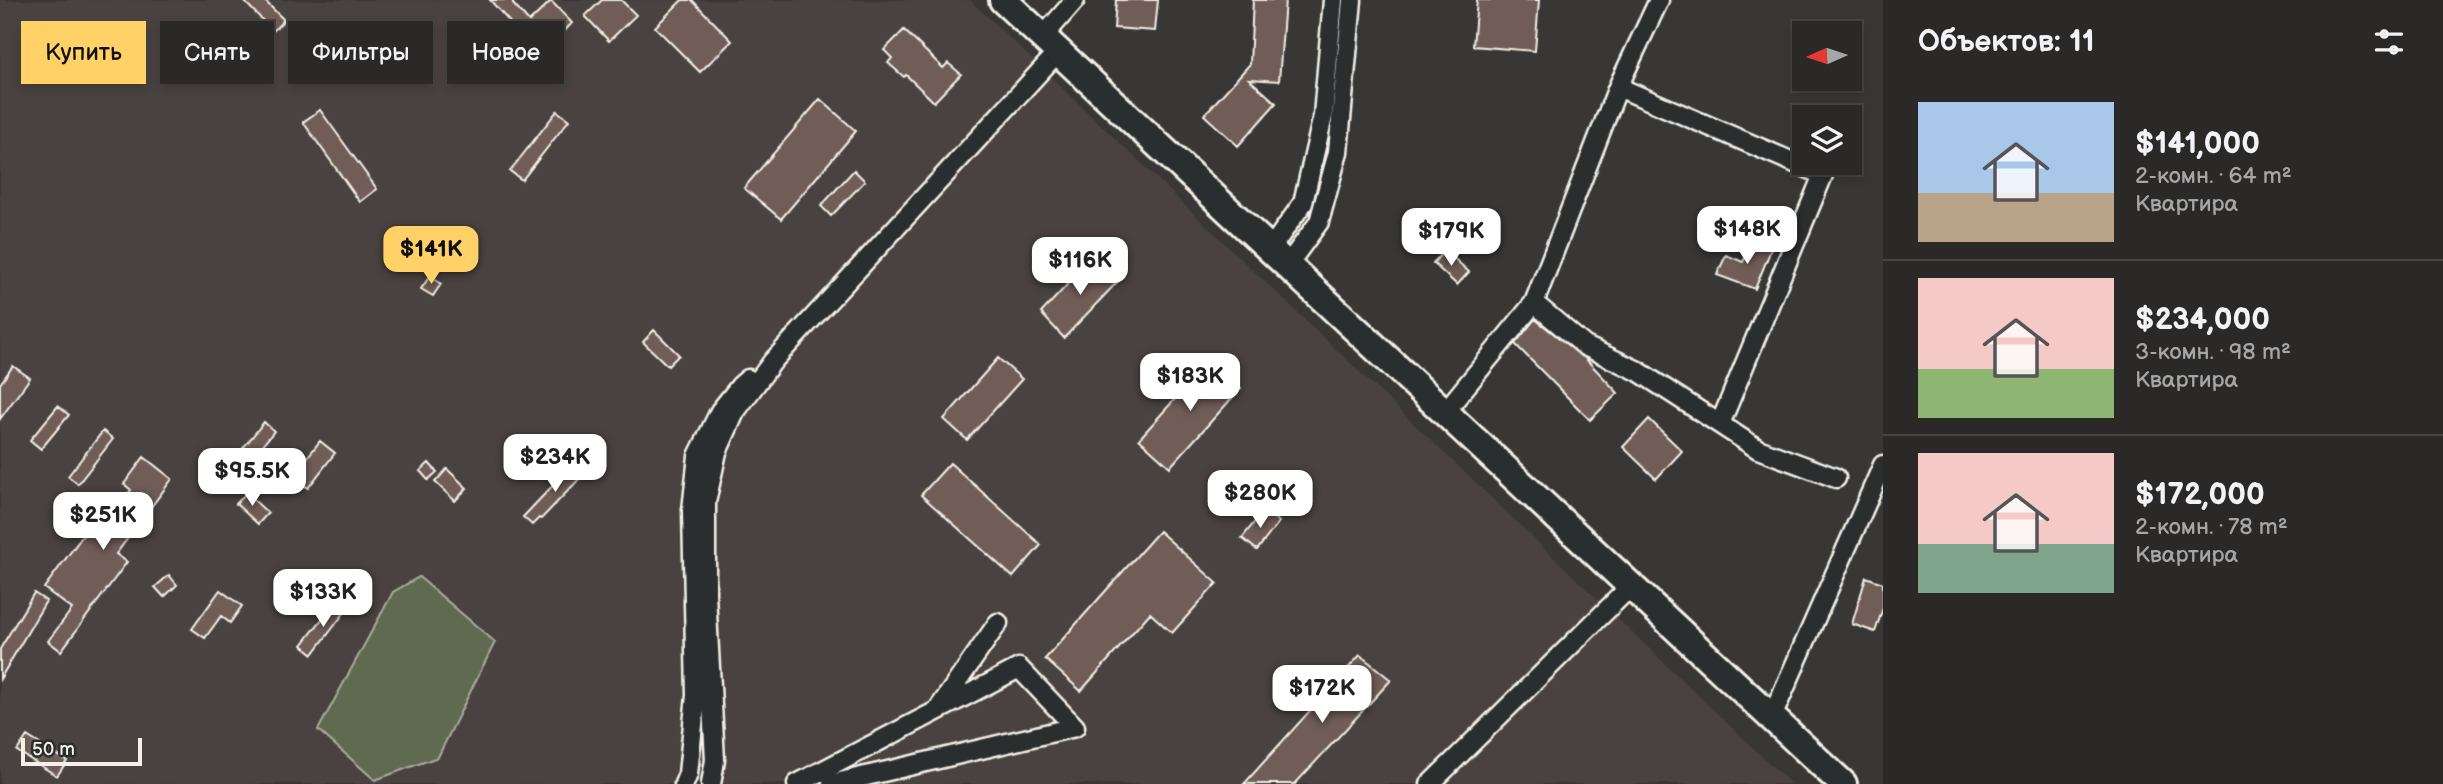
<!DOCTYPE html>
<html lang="ru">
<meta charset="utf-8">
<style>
:root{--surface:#2a2928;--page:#363534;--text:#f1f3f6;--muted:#a5a6a8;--line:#464545;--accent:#ffd166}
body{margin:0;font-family:"Balsamiq Sans",sans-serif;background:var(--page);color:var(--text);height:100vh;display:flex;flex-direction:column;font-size:26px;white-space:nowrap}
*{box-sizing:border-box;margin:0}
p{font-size:23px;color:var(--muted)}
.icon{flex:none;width:38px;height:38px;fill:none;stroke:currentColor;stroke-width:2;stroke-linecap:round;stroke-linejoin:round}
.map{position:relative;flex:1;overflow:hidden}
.panel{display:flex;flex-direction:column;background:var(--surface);width:560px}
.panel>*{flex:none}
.hud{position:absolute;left:21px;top:21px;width:665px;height:63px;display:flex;gap:14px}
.needle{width:46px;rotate:267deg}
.tools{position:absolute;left:1792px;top:21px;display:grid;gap:14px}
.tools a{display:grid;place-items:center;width:70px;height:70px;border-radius:0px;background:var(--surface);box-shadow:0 4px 10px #0003,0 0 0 2px var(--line);font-size:35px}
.scale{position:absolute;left:21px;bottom:18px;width:121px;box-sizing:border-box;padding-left:7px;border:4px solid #f4f1e8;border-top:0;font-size:19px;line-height:24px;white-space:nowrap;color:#f4f1e8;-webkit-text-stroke:5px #2a2d2e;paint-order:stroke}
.price{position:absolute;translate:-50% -60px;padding:0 16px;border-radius:14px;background:#fff;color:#222;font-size:23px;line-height:46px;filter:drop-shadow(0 2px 4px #0008)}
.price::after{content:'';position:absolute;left:50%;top:42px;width:21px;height:16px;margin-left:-10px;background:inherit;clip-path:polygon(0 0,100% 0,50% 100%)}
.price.selected{background:var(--accent);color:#111}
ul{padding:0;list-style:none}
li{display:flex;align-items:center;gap:21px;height:175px;padding:0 35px}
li+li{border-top:2px solid var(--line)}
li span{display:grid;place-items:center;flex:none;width:196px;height:140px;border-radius:0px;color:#555}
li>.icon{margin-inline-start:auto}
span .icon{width:84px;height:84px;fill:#fffc;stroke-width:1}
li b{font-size:30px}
h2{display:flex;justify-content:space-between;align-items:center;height:84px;padding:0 35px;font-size:30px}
.chip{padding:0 24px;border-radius:0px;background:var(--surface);box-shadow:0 4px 10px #0003,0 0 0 2px var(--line);font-size:24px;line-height:63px}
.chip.selected{background:var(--accent);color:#111}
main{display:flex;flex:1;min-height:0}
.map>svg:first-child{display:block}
.built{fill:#484240}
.green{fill:#606a51;stroke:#aaae9c;stroke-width:2}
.building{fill:#6f5d58;stroke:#f4f1e8;stroke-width:2}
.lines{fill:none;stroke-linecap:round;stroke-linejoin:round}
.street-casing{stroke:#f4f1e8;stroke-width:23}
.secondary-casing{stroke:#f4f1e8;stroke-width:32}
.street{stroke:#2a2d2e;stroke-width:18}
.secondary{stroke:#2a2d2e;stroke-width:26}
</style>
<main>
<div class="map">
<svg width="1883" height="784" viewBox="0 0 1883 784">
<rect width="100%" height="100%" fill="#383736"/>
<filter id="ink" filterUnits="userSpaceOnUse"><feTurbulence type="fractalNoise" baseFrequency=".0143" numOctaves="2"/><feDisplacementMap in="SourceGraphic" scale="14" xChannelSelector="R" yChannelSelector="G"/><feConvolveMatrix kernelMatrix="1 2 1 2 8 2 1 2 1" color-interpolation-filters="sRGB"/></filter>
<g filter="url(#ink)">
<path class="built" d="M0 0H970L1791 784H0Z"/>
<path class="green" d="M419 577 495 642 438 757 375 780 318 730 393 592Z"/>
<path class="building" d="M243 0H264L284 20 273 31Z
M490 0H513V4L529 22 551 1 572 23 539 59 526 49 529 44Z
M602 0H621L636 15 609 41 585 16Z
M682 0H692L732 41 700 72 655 27Z
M1116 0H1158L1155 31 1114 28Z
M1253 0H1285L1279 81 1249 79 1276 103 1238 146 1204 115 1250 64Z
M1477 0H1539L1535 51 1473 46Z
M904 30 943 68 948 63 961 74 934 102 906 75 904 77 888 63 892 58 884 50Z
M820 99 856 131 781 219 744 188Z
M320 110 377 189 360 202 303 122Z
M557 111 569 120 522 180 510 171Z
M854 170 865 181 831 216 821 206Z
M1754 239 1772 247 1755 289 1717 275 1726 255 1743 262Z
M1445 250 1469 272 1457 285 1433 263Z
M1093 257 1120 279 1064 338 1041 313Z
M430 276 441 284 433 296 421 289Z
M1535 319 1585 358 1618 393 1590 420 1515 344Z
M654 330 679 355 668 366 643 342Z
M998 358 1022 379 967 440 944 419Z
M1210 360 1241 388 1170 467 1139 439Z
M13 366 30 378 0 419V384Z
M58 406 69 415 41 449 30 440Z
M1649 419 1682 451 1656 479 1623 447Z
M264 422 274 431 242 471 232 462Z
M103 431 113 439 78 484 68 476Z
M320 441 335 453 308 488 293 476Z
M144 457 172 479 116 554 127 562 61 651 48 641 72 609 44 588 87 530 96 537 131 490 124 484Z
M575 462 586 472 541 519 539 518 532 525 523 517Z
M429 463 437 472 428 480 420 471Z
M950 463 1041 545 1013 577 921 495Z
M447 469 467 488 455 501 435 482Z
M246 493 268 513 258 524 236 504Z
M1264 510 1279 522 1257 550 1242 538Z
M1159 531 1217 583 1172 633 1150 613 1081 691 1045 659Z
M169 575 177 585 164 597 155 587Z
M1866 577 1883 583V608L1875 632 1852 624Z
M220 590 242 606 230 623 221 616 205 638 192 629Z
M34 593 46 601 0 679V649Z
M333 605 344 613 313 654 302 645Z
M1360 655 1391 680 1295 784H1244Z
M27 736 67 761 57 776 17 751Z"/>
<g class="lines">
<g class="street-casing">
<path id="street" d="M1042 38 1075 0
M1618 87 1659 0
M1269 251 1303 203 1323 116 1333 0
M1286 267 1319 222 1338 152 1352 0
M1534 303 1618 87 1823 175 1720 424
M1444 413 1534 303 1585 346 1638 371 1758 449 1836 478
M939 708 998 623
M1772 717 1883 465
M684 784 688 774 696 695 692 510 698 456 720 411 740 386 748 379
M711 784 715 760 706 594V502L717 452 735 412 773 361 1058 52
M797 784 1019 668 1075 727 832 784
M1430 784 1631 586"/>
</g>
<g class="secondary-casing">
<path id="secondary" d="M1003 0 1843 784"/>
</g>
<use href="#street" class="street"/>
<use href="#secondary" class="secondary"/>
</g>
</g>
</svg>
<div class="tools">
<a><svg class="needle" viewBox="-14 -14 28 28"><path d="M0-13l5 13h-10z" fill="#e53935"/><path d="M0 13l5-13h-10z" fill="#a5a6a8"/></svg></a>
<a><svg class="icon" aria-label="layers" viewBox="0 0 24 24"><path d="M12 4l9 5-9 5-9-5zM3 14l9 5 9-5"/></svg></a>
</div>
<div class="scale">50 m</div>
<b class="price" style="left:1747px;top:266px">$148K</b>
<b class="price" style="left:1451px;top:268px">$179K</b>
<b class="price selected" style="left:431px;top:286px">$141K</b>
<b class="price" style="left:1080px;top:297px">$116K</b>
<b class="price" style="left:1190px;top:413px">$183K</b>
<b class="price" style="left:555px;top:494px">$234K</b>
<b class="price" style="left:252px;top:508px">$95.5K</b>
<b class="price" style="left:1260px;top:530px">$280K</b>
<b class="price" style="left:103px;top:552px">$251K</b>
<b class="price" style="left:323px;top:629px">$133K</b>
<b class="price" style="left:1322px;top:725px">$172K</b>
<div class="hud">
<a class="chip selected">Купить</a>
<a class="chip">Снять</a>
<a class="chip">Фильтры</a>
<a class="chip">Новое</a>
</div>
</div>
<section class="panel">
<h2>Объектов: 11<svg class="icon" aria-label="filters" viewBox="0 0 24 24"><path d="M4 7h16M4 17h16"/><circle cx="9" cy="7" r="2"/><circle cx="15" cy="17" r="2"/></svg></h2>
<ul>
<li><span style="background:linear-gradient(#a9c7e8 65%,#b9a48a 0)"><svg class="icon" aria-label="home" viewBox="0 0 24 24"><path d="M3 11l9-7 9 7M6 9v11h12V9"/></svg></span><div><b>$141,000</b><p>2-комн. · 64 m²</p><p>Квартира</p></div></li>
<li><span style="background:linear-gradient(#f6c9c9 65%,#8fb573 0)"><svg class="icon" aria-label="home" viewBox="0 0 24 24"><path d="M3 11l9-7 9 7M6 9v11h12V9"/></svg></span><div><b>$234,000</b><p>3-комн. · 98 m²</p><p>Квартира</p></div></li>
<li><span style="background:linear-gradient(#f6c9c9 65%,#7fa58c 0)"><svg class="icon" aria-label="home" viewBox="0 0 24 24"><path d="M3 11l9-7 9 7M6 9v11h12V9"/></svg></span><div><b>$172,000</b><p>2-комн. · 78 m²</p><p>Квартира</p></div></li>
</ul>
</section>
</main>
